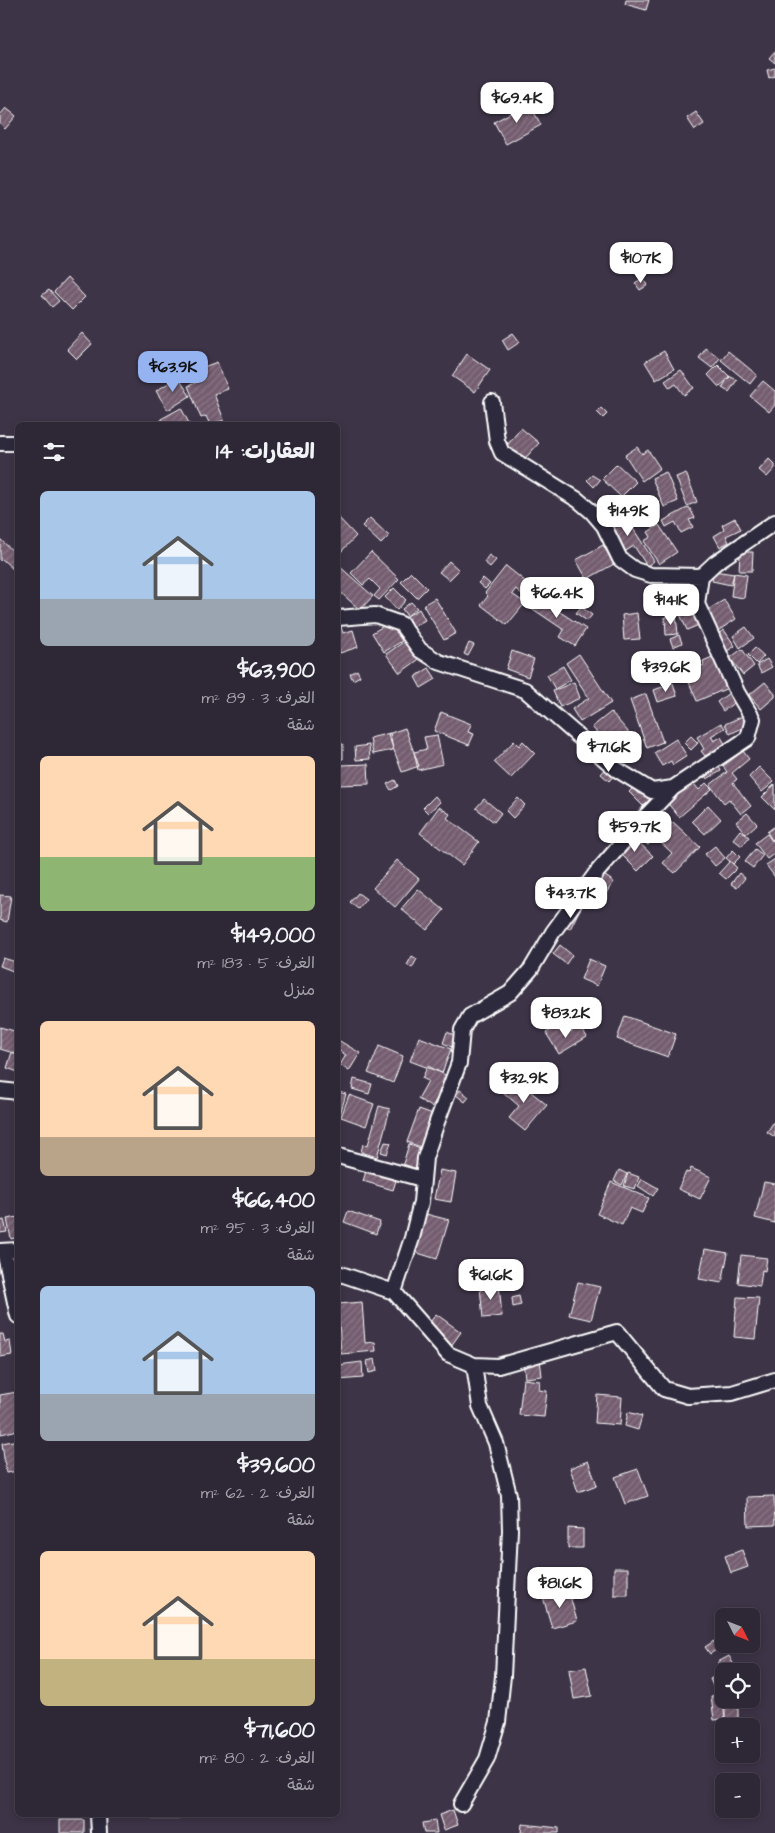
<!DOCTYPE html>
<html lang="ar">
<meta charset="utf-8">
<style>
:root{--surface:#2e2735;--page:#3a3341;--text:#f1f3f6;--muted:#a7a5ad;--line:#494450;--accent:#95b2f1}
body{margin:0;font-family:"Architects Daughter","Playpen Sans Arabic",sans-serif;background:var(--page);color:var(--text);direction:rtl;height:100vh;display:flex;flex-direction:column;font-size:19px;white-space:nowrap}
*{box-sizing:border-box;margin:0}
p{font-size:16px;color:var(--muted)}
.icon{flex:none;width:28px;height:28px;fill:none;stroke:currentColor;stroke-width:2;stroke-linecap:round;stroke-linejoin:round}
.map{position:relative;flex:1;overflow:hidden;direction:ltr}
.details{position:absolute;left:15px;top:422px;width:325px;height:1395px;display:flex;flex-direction:column;background:var(--surface);border-radius:8px;box-shadow:0 2px 8px #0003,0 0 0 1px var(--line);direction:rtl}
.details>*{flex:none}
.needle{width:32px;rotate:132deg}
.fabs{position:absolute;left:715px;top:1608px;display:grid;gap:10px}
.fabs a{display:grid;place-items:center;width:45px;height:45px;border-radius:8px;background:var(--surface);box-shadow:0 2px 8px #0003,0 0 0 1px var(--line);font-size:25px}
.price{position:absolute;translate:-50% -42px;padding:0 11px;border-radius:10px;background:#fff;color:#222;font-size:16px;line-height:32px;filter:drop-shadow(0 1px 2px #0008)}
.price::after{content:'';position:absolute;left:50%;top:30px;width:15px;height:11px;margin-left:-8px;background:inherit;clip-path:polygon(0 0,100% 0,50% 100%)}
.price.selected{background:var(--accent);color:#111}
ul{padding:0;list-style:none}
li{display:grid;align-content:center;gap:10px;height:265px;padding:0 25px}
li span{display:grid;place-items:center;height:155px;border-radius:8px;color:#555}
li>.icon{margin-inline-start:auto}
span .icon{width:90px;height:90px;fill:#fffc;stroke-width:1}
li b{font-size:21px}
h2{display:flex;justify-content:space-between;align-items:center;height:60px;padding:0 25px;font-size:21px}
.map>svg:first-child{display:block}
.building{fill:url(#building-hatch);stroke:#fff}
.lines{fill:none;stroke-linecap:round;stroke-linejoin:round}
.minor-casing{stroke:#fff;stroke-width:18}
.minor{stroke:#2f2a3d;stroke-width:14}
</style>
<div class="map">
<svg width="775" height="1833" viewBox="0 0 775 1833">
<defs>
<pattern id="building-hatch" width="6" height="6" patternUnits="userSpaceOnUse" patternTransform="scale(1.25)"><rect width="6" height="6" fill="#745d70"/><path d="M-1 1l2-2M0 6l6-6M5 7l2-2" fill="none" stroke="#897585"/></pattern>
</defs>
<rect width="100%" height="100%" fill="#3d3447"/>
<filter id="ink" filterUnits="userSpaceOnUse"><feTurbulence type="fractalNoise" baseFrequency=".02" numOctaves="2"/><feDisplacementMap in="SourceGraphic" scale="10" xChannelSelector="R" yChannelSelector="G"/><feConvolveMatrix kernelMatrix="1 2 1 2 8 2 1 2 1" color-interpolation-filters="sRGB"/></filter>
<g filter="url(#ink)">
<path class="building" d="M626 0H649L646 10 625 4Z
M775 51V63L769 58Z
M775 68V76L769 78 767 70Z
M529 103 541 125 506 144 494 122Z
M6 108 16 116 5 129 0 124V115Z
M696 112 704 124 695 130 687 118Z
M67 278 85 297 72 310 54 292Z
M643 278 648 285 640 290 635 283Z
M49 290 59 301 52 307 42 295Z
M82 333 92 344 77 359 67 349Z
M513 333 520 342 508 350 502 340Z
M706 348 720 358 712 368 699 358Z
M664 351 674 369 656 380 645 362Z
M728 351 757 375 750 384 721 360Z
M467 354 490 370 475 392 452 376Z
M217 362 228 389 214 394 224 420 210 425 206 416 201 418 188 386 202 380 198 369Z
M718 365 730 377 719 387 708 375Z
M681 370 694 388 684 395 676 384 670 388 665 381Z
M729 376 737 380 729 392 722 388Z
M178 377 190 396 168 410 156 391Z
M763 381 775 391V405L769 412 750 396Z
M181 408 190 425H164L161 419Z
M601 408 607 414 603 418 597 412Z
M521 428 539 443 521 463 502 447 507 442 508 444Z
M637 447 642 454 648 450 660 468 642 481 625 455Z
M769 459 775 465V468L767 477 759 470Z
M617 464 636 482 621 497 602 479Z
M666 472 678 501 664 507 652 478Z
M686 473 697 502 687 506 676 477Z
M592 475 600 480 594 487 587 480Z
M689 507 695 518 689 520 693 527 681 533 675 522 666 527 663 521Z
M623 513 654 561 647 566 634 546 624 552 606 523Z
M338 517 356 536 338 555Z
M370 518 389 536 381 544 362 526Z
M735 518 741 529 726 536 729 542 720 547 714 536 724 530 722 525Z
M659 525 677 552 659 564 644 541 651 537 648 532Z
M0 539 18 556V569L15 571 2 559 0 561Z
M603 545 614 564 587 579 576 560Z
M371 552 399 579 379 600 374 596 380 589 370 579 363 585 351 573Z
M740 552H753L752 571H739Z
M489 555 496 560 490 567 484 562Z
M449 561 459 570 449 580 439 572Z
M338 565 373 596 360 610 338 590Z
M506 566 531 586 523 595 516 589 512 594 525 603 507 625 481 605 488 596 485 593Z
M714 571 734 574 731 585 712 581Z
M411 572 427 588 417 598 401 582Z
M734 573 747 575 744 598 731 596Z
M483 578 490 584 485 589 478 583Z
M394 588 406 600 397 610 385 597Z
M531 593 586 629 575 646 560 637 564 630 524 603Z
M435 598 456 633 444 640 423 605Z
M724 600 736 619 713 634 701 614Z
M411 602 417 608 407 616 402 609Z
M692 604 701 624 687 630 678 610Z
M581 607 592 615 587 621 576 613Z
M419 609 425 620 413 627 407 616Z
M637 613 640 639 624 640 622 615Z
M676 616 678 634 666 635 665 617Z
M390 622 402 641 384 652 372 633Z
M341 627 343 633 353 630 358 647 340 653 338 646V629Z
M746 627 754 638 740 648 733 636Z
M724 630 735 646 721 655 710 639Z
M679 635 682 643 673 647 670 639Z
M405 641 418 660 400 673 386 654Z
M469 643 474 645 468 656 464 654Z
M755 648 764 656 757 664 748 655Z
M742 649 754 666 743 675 730 658Z
M512 651 534 659 528 677 506 669Z
M579 654 611 703 580 722 572 709 589 698 566 663Z
M715 656 728 688 697 701 688 680 694 678 691 671 704 665 703 661Z
M767 659 772 667 761 673 757 665Z
M563 666 571 680 555 689 547 675Z
M429 668 436 679 421 688 415 677Z
M357 670 360 676 353 680 350 674Z
M574 682 580 698 560 707 553 691Z
M765 682 775 694V697L761 709 749 695Z
M673 683 677 696 658 702 654 690Z
M733 690 739 699 723 711 717 702Z
M646 694 663 742 647 748 630 700Z
M441 712 471 724 468 732 474 734 469 745 434 731Z
M611 712 630 734 620 743 613 735 605 742 592 727Z
M743 716 748 725 730 734 725 724Z
M721 723 725 728 711 736 714 741 721 737 725 744 705 756 701 751 704 749 697 737Z
M405 728 419 766 402 772 388 734Z
M390 733 393 750 373 754 370 738Z
M437 735 443 764 418 770 414 752 427 749 424 737Z
M691 736 698 743 691 750 684 743Z
M676 739 687 756 673 765 671 761 662 766 654 753Z
M514 741 519 746 523 741 535 753 511 778 494 762Z
M338 744H343V759H338Z
M369 745 370 759 356 760 355 747Z
M734 747 737 754 718 764 721 771 707 779 703 772Z
M743 751 749 759 732 773 737 779 733 783 751 806 741 814 729 799 724 803 710 785 727 772 723 766Z
M338 763H341V765L368 764 369 784 338 785Z
M609 765 617 772 609 781 601 774Z
M759 767 774 782 762 792 749 777Z
M690 779 699 790 706 783 712 789 679 817 665 800Z
M395 780 398 786 391 790 387 784Z
M775 784V810L762 797Z
M636 785 650 799 643 806 629 792Z
M435 796 440 802 428 813 423 808Z
M518 798 525 805 513 818 506 811Z
M484 799 501 813 494 822 476 808Z
M708 805 721 819 705 834 692 821Z
M439 807 450 814 447 818 479 842 462 865 420 833Z
M747 813 757 824 746 834 736 822Z
M649 814 666 830 673 822 700 847 675 873 663 863 672 853 655 837 648 845 633 832Z
M775 826V838L772 840 767 832Z
M740 830 749 837 742 846 733 839Z
M767 834 772 841 775 839V853L767 859 755 843Z
M631 835 653 856 638 871 617 850Z
M715 846 725 858 715 866 705 854Z
M755 849 763 855 753 868 745 862Z
M733 850 740 857 733 864 726 858Z
M775 859V877L766 865Z
M397 860 419 879 395 907 373 888Z
M730 861 737 868 726 879 719 873Z
M601 873 614 882 603 897 590 887Z
M739 873 745 878 737 888 731 884Z
M418 889 444 910 427 930 401 909Z
M358 893 366 899 358 909 350 902Z
M0 895 11 896 7 922 0 920Z
M573 908 579 911 570 929 563 926Z
M560 945 572 955 566 964 553 954Z
M412 956 417 959 412 968 407 965Z
M3 958 16 962 13 971 0 966Z
M589 959 605 966 597 986 581 979Z
M625 1016 676 1034 668 1057 617 1039Z
M557 1026 564 1036 580 1026 587 1037 559 1054 546 1033Z
M0 1027 18 1032 17 1054 0 1049Z
M447 1032 459 1037 454 1048 443 1043Z
M419 1037 451 1049 442 1073 410 1061Z
M338 1040 360 1053 349 1071 340 1065 346 1055 338 1050Z
M379 1046 403 1056 393 1083 368 1073Z
M12 1052 18 1054V1072L7 1068Z
M428 1066 449 1077 432 1107 418 1099 428 1081 422 1078Z
M514 1078 547 1105 525 1131 509 1118 519 1106 503 1092Z
M354 1079 372 1084 369 1094 352 1089Z
M460 1090 469 1097 465 1102 456 1095Z
M338 1092 346 1094 338 1121Z
M349 1095 374 1104 366 1126 341 1117Z
M379 1106 390 1109 377 1157 361 1152 363 1144 368 1145Z
M419 1109 433 1114 421 1147 407 1142Z
M775 1120V1137L767 1132Z
M385 1142 391 1143 387 1154 381 1152Z
M409 1144 423 1149 417 1169 403 1164Z
M368 1165 398 1174 393 1190 363 1181Z
M691 1168 711 1177 700 1199 678 1189 686 1172 689 1173Z
M440 1170 456 1173 451 1202 434 1199Z
M619 1170 627 1174 622 1185 614 1181Z
M628 1173 639 1177 635 1189 624 1186Z
M642 1179 658 1188 653 1196 638 1186Z
M611 1182 649 1198 642 1213 630 1208 622 1225 597 1214Z
M764 1182 775 1184V1223L755 1218Z
M348 1211 380 1222 376 1234 344 1222Z
M422 1213 449 1220 437 1259 411 1251Z
M18 1217V1237L11 1239 7 1219Z
M4 1220 7 1232 0 1233V1221Z
M705 1249 728 1253 722 1283 699 1279Z
M18 1253V1291L10 1254Z
M741 1255 767 1258 765 1271 762 1270 760 1286 738 1283Z
M578 1282 600 1287 591 1320 569 1315Z
M499 1284 502 1316 483 1318 480 1287Z
M519 1296 521 1305 513 1307 512 1298Z
M737 1297 759 1298 755 1339 734 1337Z
M362 1302 365 1343 375 1342 376 1351 341 1354 338 1304Z
M436 1314 461 1332 451 1346 426 1328Z
M0 1334H3L5 1342 10 1341 12 1355 0 1357Z
M375 1359 377 1371 369 1373 367 1361Z
M540 1359 542 1376 525 1378 523 1361Z
M362 1362 363 1378 338 1380V1365Z
M523 1379 540 1381 539 1390 547 1391 544 1417 519 1415Z
M17 1392 18 1430 1 1434 0 1395Z
M597 1395 622 1397 620 1425 595 1423Z
M628 1412 642 1416 638 1430 625 1426Z
M18 1440V1471L6 1473 2 1443Z
M588 1461 597 1485 578 1492 570 1468Z
M638 1469 648 1496 625 1504 615 1477Z
M774 1496 775 1525 748 1526 747 1497Z
M568 1528 583 1529V1548H568Z
M742 1550 748 1567 731 1573 725 1556Z
M614 1568H628V1595H614Z
M568 1589 577 1621 552 1628 543 1597Z
M714 1641 719 1648 710 1654 705 1647Z
M729 1656 735 1667 727 1671H724V1673L718 1662Z
M586 1667 592 1696 574 1699 569 1670Z
M720 1674 724 1683 714 1688 710 1679Z
M722 1695 725 1719 714 1720 711 1696Z
M725 1699H738V1719H725Z
M453 1810 458 1825 444 1830 439 1815Z
M152 1815H179V1819H152Z
M60 1820H84V1833H60Z
M435 1821 437 1833H424L422 1823Z
M522 1824 559 1828V1833H521Z"/>
<g class="lines">
<g class="minor-casing">
<path id="minor" d="M492 402 497 441 502 453 578 500 592 512 604 526 620 559 635 570 651 575 701 576
M0 443H18
M338 618 375 615 401 624 420 650 439 662 525 690 616 769 652 791 673 788 748 738 753 719 737 692 697 604 701 576 715 563 775 522
M0 1090 18 1092
M338 1156 422 1179
M0 1251 18 1250
M4 1251 18 1316
M338 1273 394 1292 448 1354 474 1365 498 1366 617 1332 664 1389 688 1396 732 1393 775 1380
M394 1292 412 1238 421 1202 425 1158 437 1122 459 1063 462 1030 470 1016 510 993 531 969 553 932 597 872 643 819 673 788
M461 1804 487 1759 498 1722 503 1676 510 1530 509 1495 496 1443 480 1406 474 1365
M98 1815 99 1833"/>
</g>
<use href="#minor" class="minor"/>
</g>
</g>
</svg>
<div class="fabs">
<a><svg class="needle" viewBox="-14 -14 28 28"><path d="M0-13l5 13h-10z" fill="#e53935"/><path d="M0 13l5-13h-10z" fill="#a7a5ad"/></svg></a>
<a><svg class="icon" aria-label="locate" viewBox="0 0 24 24"><circle cx="12" cy="12" r="6"/><path d="M12 2v4M12 18v4M2 12h4M18 12h4"/></svg></a>
<a>+</a>
<a>−</a>
</div>
<b class="price" style="left:517px;top:124px">$69.4K</b>
<b class="price" style="left:641px;top:284px">$107K</b>
<b class="price selected" style="left:173px;top:393px">$63.9K</b>
<b class="price" style="left:628px;top:537px">$149K</b>
<b class="price" style="left:557px;top:619px">$66.4K</b>
<b class="price" style="left:671px;top:626px">$141K</b>
<b class="price" style="left:666px;top:693px">$39.6K</b>
<b class="price" style="left:609px;top:773px">$71.6K</b>
<b class="price" style="left:635px;top:853px">$59.7K</b>
<b class="price" style="left:571px;top:919px">$43.7K</b>
<b class="price" style="left:566px;top:1039px">$83.2K</b>
<b class="price" style="left:524px;top:1104px">$32.9K</b>
<b class="price" style="left:491px;top:1301px">$61.6K</b>
<b class="price" style="left:560px;top:1609px">$81.6K</b>
<section class="details">
<h2>العقارات: 14<svg class="icon" aria-label="filters" viewBox="0 0 24 24"><path d="M4 7h16M4 17h16"/><circle cx="9" cy="7" r="2"/><circle cx="15" cy="17" r="2"/></svg></h2>
<ul>
<li><span style="background:linear-gradient(#a9c7e8 70%,#9aa5b1 0)"><svg class="icon" aria-label="home" viewBox="0 0 24 24"><path d="M3 11l9-7 9 7M6 9v11h12V9"/></svg></span><div><b>$63,900</b><p>الغرف: 3 · 89 m²</p><p>شقة</p></div></li>
<li><span style="background:linear-gradient(#ffd9b3 65%,#8fb573 0)"><svg class="icon" aria-label="home" viewBox="0 0 24 24"><path d="M3 11l9-7 9 7M6 9v11h12V9"/></svg></span><div><b>$149,000</b><p>الغرف: 5 · 183 m²</p><p>منزل</p></div></li>
<li><span style="background:linear-gradient(#ffd9b3 75%,#b9a48a 0)"><svg class="icon" aria-label="home" viewBox="0 0 24 24"><path d="M3 11l9-7 9 7M6 9v11h12V9"/></svg></span><div><b>$66,400</b><p>الغرف: 3 · 95 m²</p><p>شقة</p></div></li>
<li><span style="background:linear-gradient(#a9c7e8 70%,#9aa5b1 0)"><svg class="icon" aria-label="home" viewBox="0 0 24 24"><path d="M3 11l9-7 9 7M6 9v11h12V9"/></svg></span><div><b>$39,600</b><p>الغرف: 2 · 62 m²</p><p>شقة</p></div></li>
<li><span style="background:linear-gradient(#ffd9b3 70%,#c2b280 0)"><svg class="icon" aria-label="home" viewBox="0 0 24 24"><path d="M3 11l9-7 9 7M6 9v11h12V9"/></svg></span><div><b>$71,600</b><p>الغرف: 2 · 80 m²</p><p>شقة</p></div></li>
</ul>
</section>
</div>
